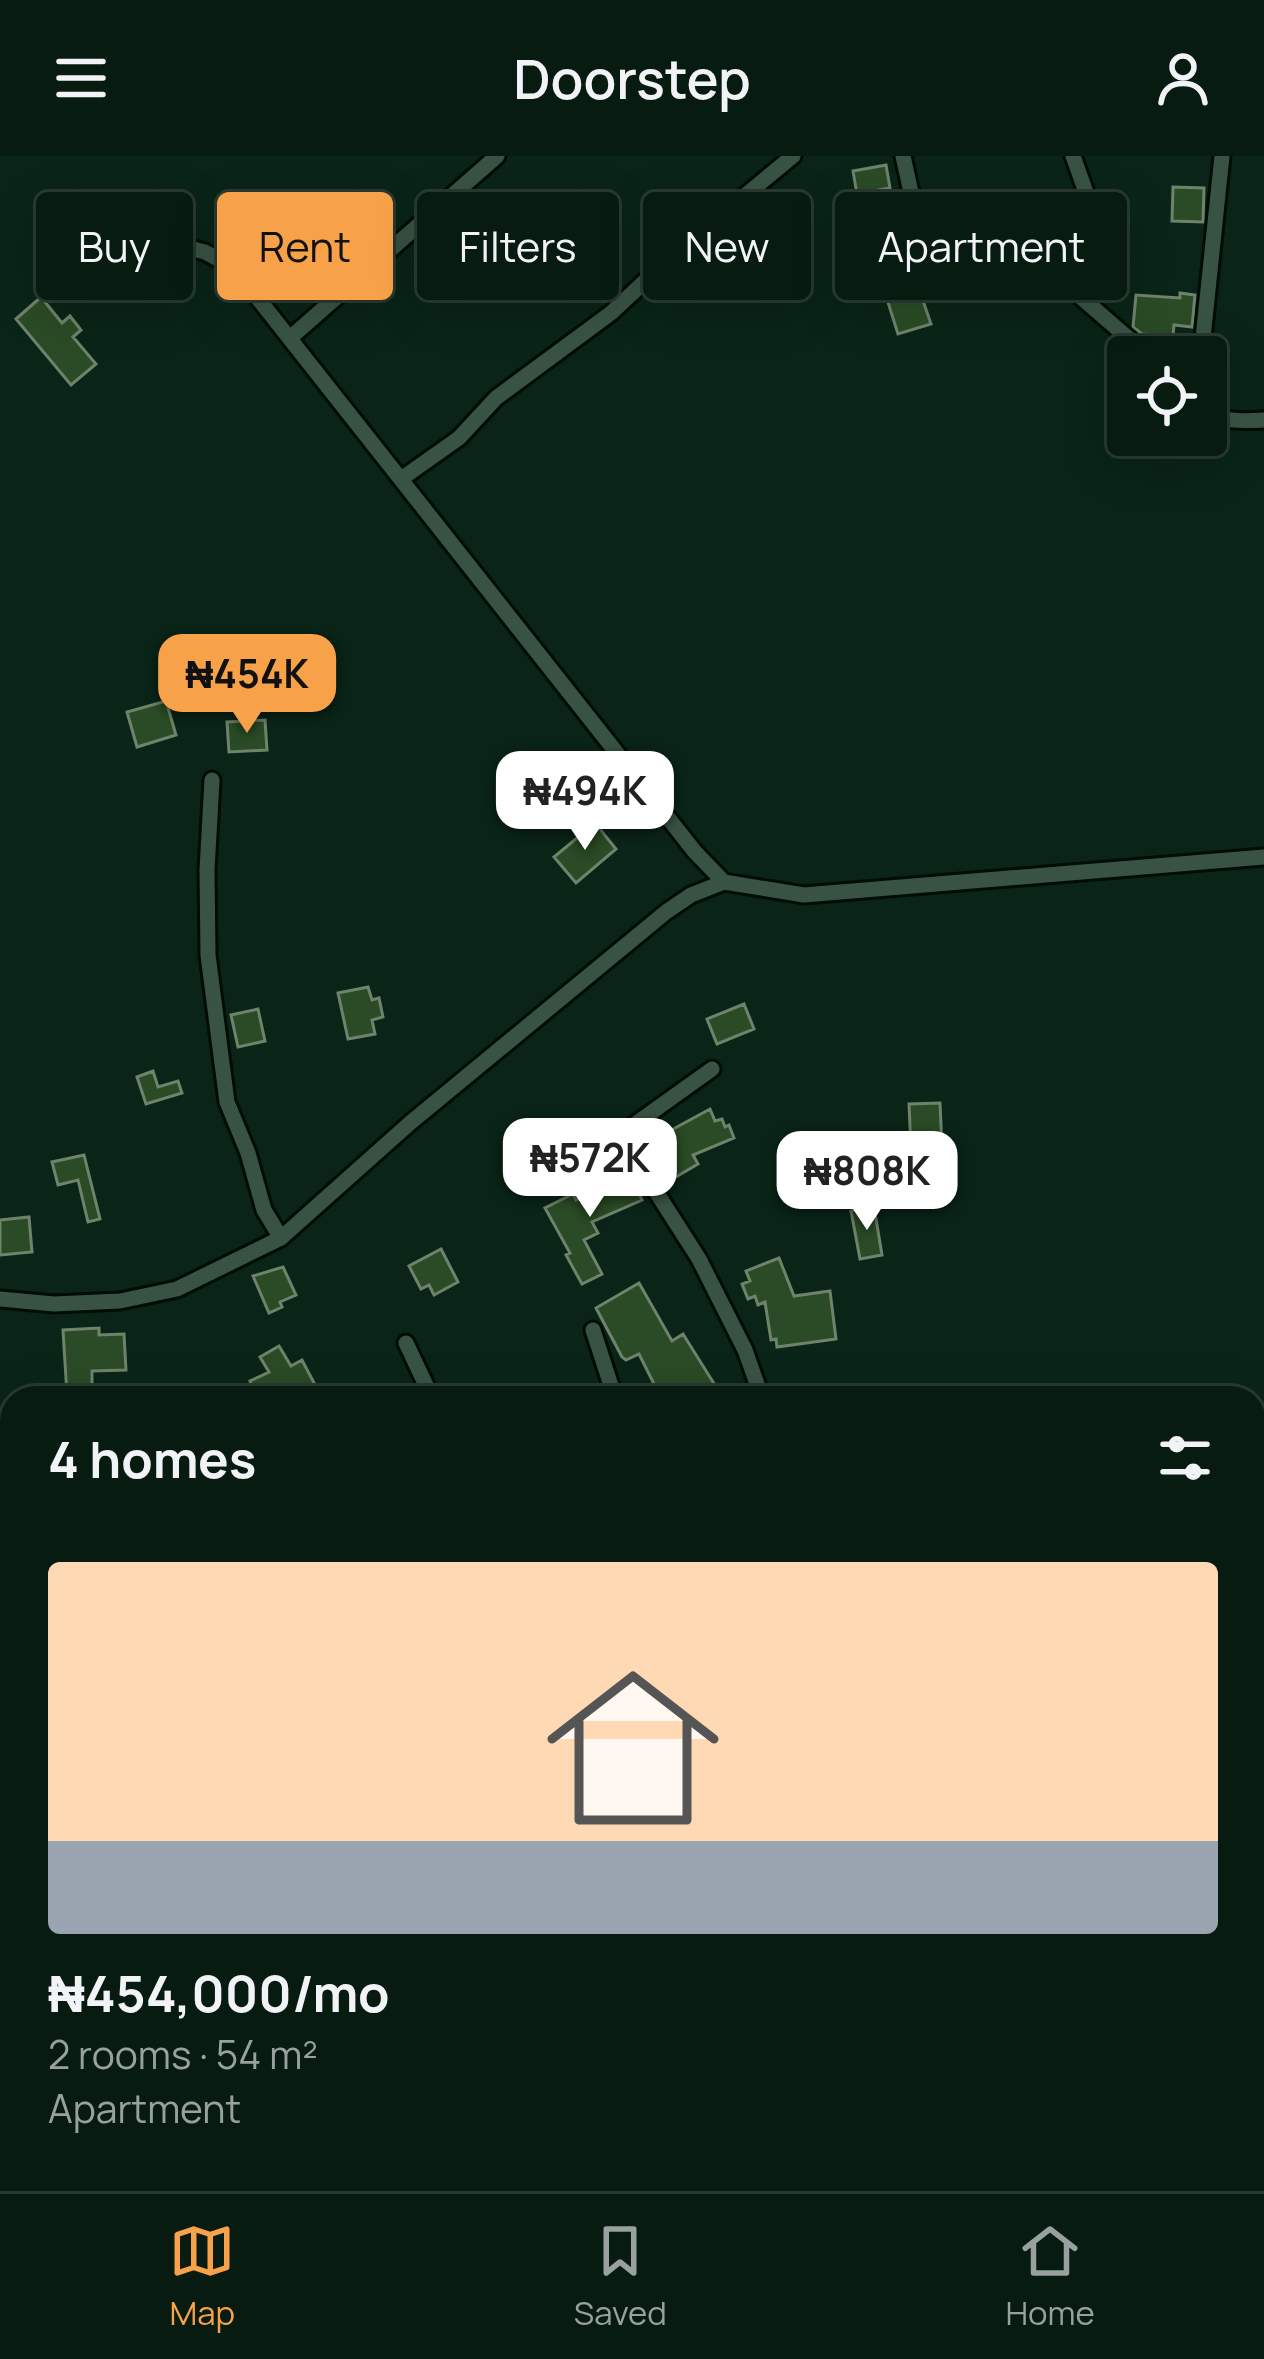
<!DOCTYPE html>
<meta charset="utf-8">
<style>
:root{--surface:#081b11;--page:#11241a;--text:#f1f3f6;--muted:#98a19f;--line:#293931;--accent:#f7a148}
body{margin:0;font-family:Manrope,sans-serif;background:var(--page);color:var(--text);height:100vh;display:flex;flex-direction:column;font-size:45px;white-space:nowrap}
*{box-sizing:border-box;margin:0}
p{font-size:39px;color:var(--muted)}
.icon{flex:none;width:66px;height:66px;fill:none;stroke:currentColor;stroke-width:2;stroke-linecap:round;stroke-linejoin:round}
.map{position:relative;flex:1;overflow:hidden}
.sheet{position:absolute;left:0px;top:1230px;width:1266px;height:807px;display:flex;flex-direction:column;background:var(--surface);border-radius:36px 36px 0 0;box-shadow:0 12px 48px #0002,0 0 0 3px var(--line)}
.sheet>*{flex:none}
.top-card{position:absolute;left:36px;top:36px;width:1194px;height:108px;display:flex;gap:24px}
.fabs{position:absolute;left:1107px;top:180px;display:grid;gap:24px}
.fabs a{display:grid;place-items:center;width:120px;height:120px;border-radius:12px;background:var(--surface);box-shadow:0 12px 48px #0002,0 0 0 3px var(--line);font-size:60px}
.price{position:absolute;translate:-50% -102px;padding:0 27px;border-radius:24px;background:#fff;color:#222;font-size:39px;line-height:78px;filter:drop-shadow(0 3px 6px #0008)}
.price::after{content:'';position:absolute;left:50%;top:72px;width:36px;height:27px;margin-left:-18px;background:inherit;clip-path:polygon(0 0,100% 0,50% 100%)}
.price.on{background:var(--accent);color:#111}
ul{padding:0;list-style:none}
li{display:grid;align-content:center;gap:24px;height:636px;padding:0 48px}
li span{display:grid;place-items:center;height:372px;border-radius:12px;color:#555}
li>.icon{margin-inline-start:auto}
span .icon{width:216px;height:216px;fill:#fffc;stroke-width:1}
li b{font-size:51px}
h2{display:flex;justify-content:space-between;align-items:center;height:144px;padding:0 48px;font-size:51px}
.chip{padding:0 42px;border-radius:12px;background:var(--surface);box-shadow:0 12px 48px #0002,0 0 0 3px var(--line);font-size:42px;line-height:108px}
.chip.on{background:var(--accent);color:#111}
header{display:flex;justify-content:space-between;align-items:center;height:156px;padding:0 48px;background:var(--surface);font-size:54px;font-weight:600}
.dock{display:flex;justify-content:space-around;align-items:center;height:168px;border-top:3px solid var(--line);background:var(--surface);font-size:33px;color:var(--muted)}
.dock a{display:grid;justify-items:center;gap:6px}
.dock .on{color:var(--accent)}
.map>svg:first-child{display:block}
.built{fill:#0b2f1f}
.building{fill:#2a4b25;stroke:#6f826b;stroke-width:3}
.lines{fill:none;stroke-linecap:round;stroke-linejoin:round}
.minor-casing{stroke:#000d04;stroke-width:21}
.minor{stroke:#385344;stroke-width:15}
</style>
<header><svg class="icon" aria-label="menu" viewBox="0 0 24 24"><path d="M4 6h16M4 12h16M4 18h16"/></svg>Doorstep<svg class="icon" aria-label="person" viewBox="0 0 24 24"><circle cx="12" cy="8" r="4"/><path d="M4 21q1-7 8-7t8 7"/></svg></header>
<div class="map">
<svg width="1264" height="2035" viewBox="0 0 1264 2035">
<rect width="100%" height="100%" fill="#0a2417"/>
<path class="built" d="M1254 1499H1264V1725L1254 1710Z"/>
<path class="building" d="M886 9 890 32 857 38 853 15Z
M1173 31 1204 32 1203 66 1172 65Z
M918 130 931 168 898 178 886 140Z
M1180 137 1195 139 1192 171 1174 169 1173 180 1142 178 1133 171 1136 139 1180 142Z
M41 141 62 167 70 160 81 174 73 181 96 208 71 229 16 163Z
M166 545 176 579 137 591 127 556Z
M265 564 267 594 229 596 227 566Z
M595 667 616 693 576 727 554 701Z
M368 831 372 844 379 842 383 861 372 864 375 878 348 883 338 837Z
M744 848 754 873 717 888 707 863Z
M258 853 265 885 238 891 231 859Z
M153 915 158 931 178 925 182 937 146 948 137 921Z
M940 947 942 991 911 992 909 948Z
M710 953 715 965 722 963 725 971 729 969 734 982 693 999 698 1008 669 1025 662 1014 668 1011 653 984Z
M84 999 100 1063 88 1066 78 1024 58 1029 52 1006Z
M629 1015 642 1044 592 1066 598 1077 584 1084 602 1118 582 1128 566 1099 570 1097 545 1052 573 1038 576 1044Z
M874 1051 882 1099 860 1103 851 1055Z
M29 1061 32 1096 0 1099V1064Z
M441 1093 458 1126 434 1139 429 1129 421 1133 409 1110Z
M779 1102 794 1140 830 1135 836 1183 777 1191 776 1183 771 1184 765 1146 758 1149 755 1140 748 1143 742 1128 750 1125 746 1115Z
M283 1111 296 1139 280 1146 282 1151 269 1157 253 1120Z
M639 1127 672 1185 683 1178 723 1242H661L639 1198 626 1204 622 1201 596 1152Z
M99 1172V1179L124 1178 126 1214 92 1215V1238L67 1239 63 1174Z
M279 1190 291 1210 302 1204 322 1242H258L250 1225 269 1216 260 1201Z"/>
<g class="lines">
<g class="minor-casing">
<path id="minor" d="M903 0 912 41 922 56 1053 117 1150 201
M1073 0 1098 70 1091 148
M181 90 205 96 234 112 695 696 724 726 804 739 1264 701
M290 182 497 0
M1201 201 1222 0
M1206 253C1221 267 1244 265 1264 264
M401 323 459 282 496 242 611 157 673 99 793 0
M212 624 207 714 208 799 227 946 248 997 264 1054 281 1082
M712 913 631 971 627 979 630 995 699 1103 745 1194 762 1242
M0 1143 54 1148 120 1145 177 1133 281 1082 410 967 666 756 691 739 724 726
M593 1174 615 1242
M406 1187 432 1242
M0 1399 7 1406 12 1405
M1254 1486 1264 1487
M0 1680 12 1706
M0 1866 12 1862
M157 2025 161 2035
M363 2025 368 2035
M655 2025 659 2035"/>
</g>
<use href="#minor" class="minor"/>
</g>
</svg>
<div class="fabs">
<a><svg class="icon" aria-label="locate" viewBox="0 0 24 24"><circle cx="12" cy="12" r="6"/><path d="M12 2v4M12 18v4M2 12h4M18 12h4"/></svg></a>
</div>
<b class="price on" style="left:247px;top:580px">₦454K</b>
<b class="price" style="left:585px;top:697px">₦494K</b>
<b class="price" style="left:590px;top:1064px">₦572K</b>
<b class="price" style="left:867px;top:1077px">₦808K</b>
<div class="top-card">
<a class="chip">Buy</a>
<a class="chip on">Rent</a>
<a class="chip">Filters</a>
<a class="chip">New</a>
<a class="chip">Apartment</a>
</div>
<section class="sheet">
<h2>4 homes<svg class="icon" aria-label="filters" viewBox="0 0 24 24"><path d="M4 7h16M4 17h16"/><circle cx="9" cy="7" r="2"/><circle cx="15" cy="17" r="2"/></svg></h2>
<ul>
<li><span style="background:linear-gradient(#ffd9b3 75%,#9aa5b1 0)"><svg class="icon" aria-label="home" viewBox="0 0 24 24"><path d="M3 11l9-7 9 7M6 9v11h12V9"/></svg></span><div><b>₦454,000/mo</b><p>2 rooms · 54 m²</p><p>Apartment</p></div></li>
</ul>
</section>
</div>
<nav class="dock">
<a class="on"><svg class="icon" aria-label="map" viewBox="0 0 24 24"><path d="M3 6l6-2 6 2 6-2v14l-6 2-6-2-6 2zM9 4v14M15 6v14"/></svg>Map</a>
<a><svg class="icon" aria-label="saved" viewBox="0 0 24 24"><path d="M7 4h10v16l-5-4-5 4z"/></svg>Saved</a>
<a><svg class="icon" aria-label="home" viewBox="0 0 24 24"><path d="M3 11l9-7 9 7M6 9v11h12V9"/></svg>Home</a>
</nav>
